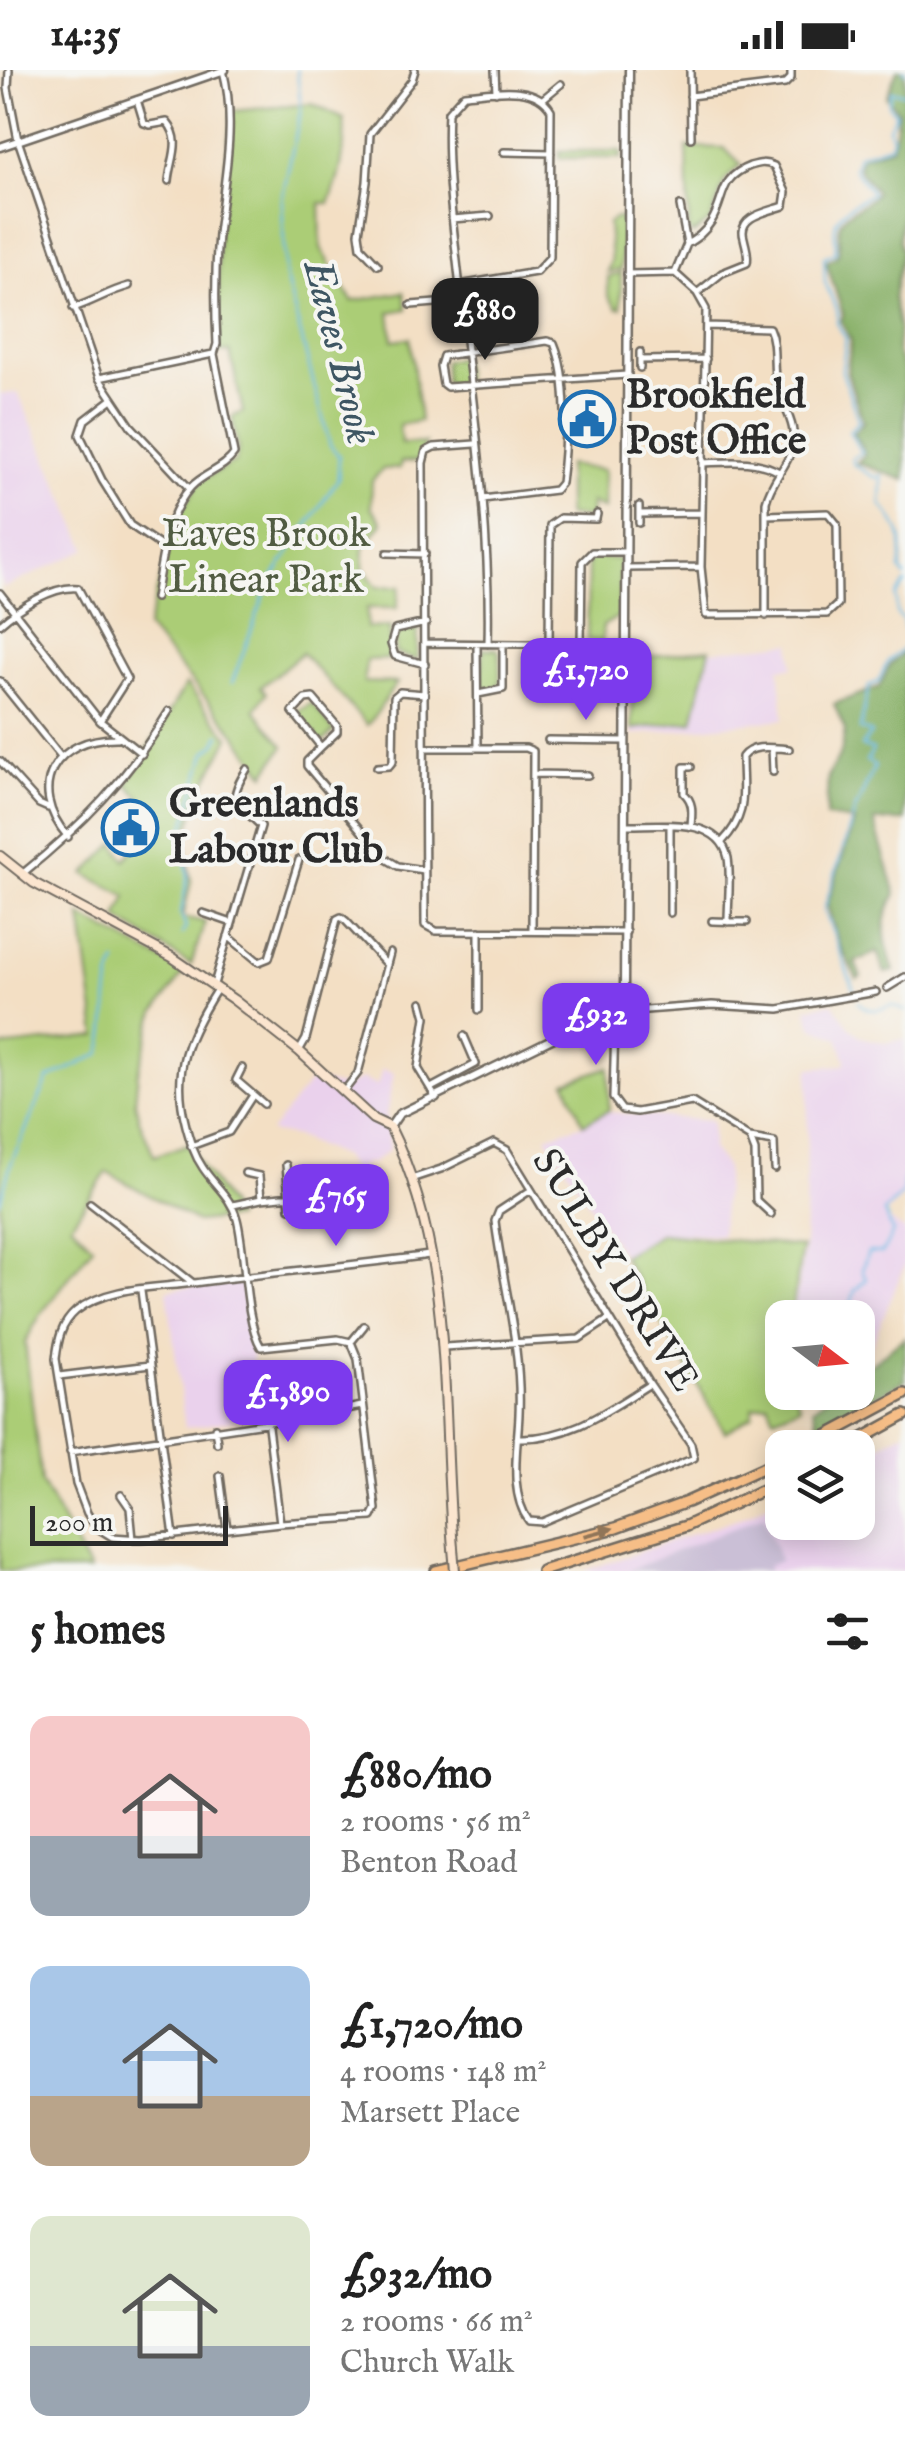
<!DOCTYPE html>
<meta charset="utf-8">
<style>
:root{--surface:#fff;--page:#f2f2f2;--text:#222;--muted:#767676;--accent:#7c3aed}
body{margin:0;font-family:"IM FELL English",serif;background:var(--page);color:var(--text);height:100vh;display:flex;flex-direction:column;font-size:38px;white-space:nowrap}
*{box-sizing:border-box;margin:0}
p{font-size:32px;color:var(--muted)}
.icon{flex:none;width:55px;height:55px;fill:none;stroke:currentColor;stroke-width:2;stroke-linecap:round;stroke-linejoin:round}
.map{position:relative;height:1501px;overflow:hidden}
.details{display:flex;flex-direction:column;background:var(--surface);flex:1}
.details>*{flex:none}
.needle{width:65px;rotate:106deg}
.fabs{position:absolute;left:765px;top:1230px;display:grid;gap:20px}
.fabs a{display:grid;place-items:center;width:110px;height:110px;border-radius:20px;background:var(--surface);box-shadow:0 5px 25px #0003;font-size:50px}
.scale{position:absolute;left:30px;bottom:25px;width:198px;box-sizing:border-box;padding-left:10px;border:5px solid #2b2b2b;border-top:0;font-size:28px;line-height:35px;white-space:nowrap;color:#2b2b2b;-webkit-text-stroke:8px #f6f6f2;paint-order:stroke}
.price{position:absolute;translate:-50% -85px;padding:0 22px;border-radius:20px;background:var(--accent);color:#fff;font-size:32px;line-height:65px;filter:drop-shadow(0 2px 5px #0008)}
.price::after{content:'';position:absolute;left:50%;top:60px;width:30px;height:22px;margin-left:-15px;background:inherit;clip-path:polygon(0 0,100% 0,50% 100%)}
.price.active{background:#222;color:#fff}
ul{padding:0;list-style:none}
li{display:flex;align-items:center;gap:30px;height:250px;padding:0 30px}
li span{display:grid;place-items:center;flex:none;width:280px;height:200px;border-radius:20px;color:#555}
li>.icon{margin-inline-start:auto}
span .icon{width:120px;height:120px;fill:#fffc;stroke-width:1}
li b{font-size:42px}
h2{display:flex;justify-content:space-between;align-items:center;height:120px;padding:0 30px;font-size:42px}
.status{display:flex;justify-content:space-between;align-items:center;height:70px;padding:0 50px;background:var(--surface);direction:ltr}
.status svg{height:28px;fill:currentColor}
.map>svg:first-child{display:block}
.built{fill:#ead1ec}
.industrial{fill:#cabfd6}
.green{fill:#abcd76;stroke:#6b7c50;stroke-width:2.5}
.forest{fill:#88b067;stroke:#5a6e49;stroke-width:2.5}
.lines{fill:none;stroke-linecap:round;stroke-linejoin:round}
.stream{stroke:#69bbe5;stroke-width:2.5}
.minor-casing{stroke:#716a61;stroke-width:10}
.tertiary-casing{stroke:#716a61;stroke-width:11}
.secondary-casing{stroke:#716a61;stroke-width:12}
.motorway-casing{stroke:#716a61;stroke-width:14}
.minor{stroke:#fff;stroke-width:5}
.tertiary{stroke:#fff;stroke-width:6}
.secondary{stroke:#fbe5cf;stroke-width:8}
.motorway{stroke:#f6be87;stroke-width:9}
.secondary-bridge-casing{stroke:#716a61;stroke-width:12;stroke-linecap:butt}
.secondary-bridge{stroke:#fbe5cf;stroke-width:8}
.oneway{fill:#907459}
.labels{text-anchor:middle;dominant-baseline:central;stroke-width:8;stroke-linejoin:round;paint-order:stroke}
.poi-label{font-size:40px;font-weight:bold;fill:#2b2b2b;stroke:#f6f6f2;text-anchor:start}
.park-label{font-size:40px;fill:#515c42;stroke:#f6f6f2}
.street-label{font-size:40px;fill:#2b2b2b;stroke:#f6f6f2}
.water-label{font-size:42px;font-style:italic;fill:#3e5663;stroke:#f6f6f2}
</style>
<div class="status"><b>14:35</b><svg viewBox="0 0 49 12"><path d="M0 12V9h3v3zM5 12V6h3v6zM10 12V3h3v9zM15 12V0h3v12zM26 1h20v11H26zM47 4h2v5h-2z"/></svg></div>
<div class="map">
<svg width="905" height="1501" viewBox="0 0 905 1501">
<rect width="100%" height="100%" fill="#f6f6f2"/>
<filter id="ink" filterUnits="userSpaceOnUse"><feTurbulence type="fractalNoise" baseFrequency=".01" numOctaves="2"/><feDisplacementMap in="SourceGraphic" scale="20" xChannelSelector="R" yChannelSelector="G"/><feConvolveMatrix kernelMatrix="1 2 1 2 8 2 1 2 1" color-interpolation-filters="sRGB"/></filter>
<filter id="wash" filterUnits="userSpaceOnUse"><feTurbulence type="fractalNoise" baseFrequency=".0048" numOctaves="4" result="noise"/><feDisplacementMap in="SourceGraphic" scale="40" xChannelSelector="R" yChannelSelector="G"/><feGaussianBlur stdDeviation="2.25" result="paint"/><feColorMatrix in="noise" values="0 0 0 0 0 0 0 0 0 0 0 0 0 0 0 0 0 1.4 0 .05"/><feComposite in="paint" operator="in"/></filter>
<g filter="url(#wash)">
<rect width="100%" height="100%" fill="#f3dfc4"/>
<path class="built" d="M18 323 87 479 4 518 0 510V324Z
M791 573 793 597 779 598 784 649 632 665 633 589Z
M833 933 848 955 861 967 887 973 905 969V1125L884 1146 905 1161V1195L865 1290 858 1297V1248L793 1247 804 1180 809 998 845 995 846 990 838 968 812 956 807 938Z
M382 999 394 1003 386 1044 389 1080 371 1094 366 1092 354 1104 343 1087 297 1067 270 1062 311 1010 345 1017 362 1009 377 1016Z
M607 1042 712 1051V1079L726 1098 721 1165 660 1162 622 1185 546 1066 584 1054Z
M239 1211 242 1212 260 1346 185 1358 167 1220Z
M905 1361V1501H584L739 1448 782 1427V1452H858V1388Z"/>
<path class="industrial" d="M764 1445 780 1491 768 1495V1501H627Z"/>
<path class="green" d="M312 34 344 49C346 79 341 106 329 133H320L321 178 352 231 404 222 407 239 390 242 393 270 410 268 420 351 399 355 401 374 425 373 418 391 401 392 400 398 383 399 372 410 371 437 382 453 364 477 363 498 377 517 400 516 397 538H367V558L390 557 389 589 366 590 364 612 397 613C385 626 380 643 367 655L302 583 261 617 266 623 255 640 284 676 265 704 230 657 147 558 177 447 201 410 235 392 238 379 232 347 243 342 230 282H219L218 166 232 41Z
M687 77 724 78 741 95 725 110 710 151 693 164 689 161Z
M559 81H621V88H559Z
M616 148H622L621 200 607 202 611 191 608 153Z
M621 203V238H617L608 226V207Z
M462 287 465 314 449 315 445 311 444 291Z
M567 395 604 400V439L591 433 590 447 567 446Z
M592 487 620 489 619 546 603 556 602 572 587 570 588 492Z
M418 557 417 590 395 583 396 563Z
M483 578 497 579 499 582 500 613 493 620 481 617Z
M710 579 693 651 632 659 633 589Z
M186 614 229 667 197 730 185 772 191 811 183 847 205 852 191 895 117 848 127 826 85 804 115 773 125 790 161 747 127 714Z
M312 633 334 661 324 671H320L298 646V641Z
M81 846 184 902 155 943 138 1002 135 1031 139 1050 154 1086 188 1074C201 1101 224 1121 235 1148L197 1152 107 1102 71 1154 93 1176 41 1244 25 1272 41 1412 90 1501H0V977L97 966Z
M609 997V1040L583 1054 566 1012Z
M661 1163 802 1177 792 1241 769 1254 782 1248V1322L794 1323 800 1336 774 1347 768 1333 753 1337V1345L725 1362 622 1186Z"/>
<path class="forest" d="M897 0H905V125L899 170 902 182 893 228 899 260 897 283 905 303V410L857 393 865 384 853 363 863 352 847 302 851 271 841 251 843 244 826 192 838 185C841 173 837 162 840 154 845 139 868 136 876 122L858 98 861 87 892 77 898 41 886 27Z
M905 581V751H874L896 824C879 853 884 870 894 901L885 903 877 882 855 892 861 907 857 909 839 874 827 835 854 751 826 747 828 706 841 683 845 660 834 634 879 617 890 594Z
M905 1267V1311L818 1355 813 1338 833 1323 858 1322V1304Z"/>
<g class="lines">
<path class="stream" d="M904 0 905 2
M905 23 891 21 888 35 896 43 888 58 892 67 890 75 858 85 854 99 872 123C860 131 835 141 835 158 834 167 837 172 835 183L824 187 825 212 838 243 837 253 846 269 842 301 859 352 849 361 861 383 852 388 854 395 874 407H882L881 435C902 457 905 471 900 500L905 507
M905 513 896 526 897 544 903 550 905 560
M232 613 268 515 338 409 339 386 330 375 285 205 282 129 301 39 297 0
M182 864 186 857 181 844 188 804 181 768 206 682 216 674 220 665
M854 920 824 839 855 740 875 696 867 691 873 680 862 676 871 663 860 659 869 616 878 612 888 591 905 577
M858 932C869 943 878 941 892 935L905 941
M0 1132 10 1096 48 1009 100 984C111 958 103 910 117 893
M839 1248 844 1237 851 1234 855 1220 866 1210 862 1200 868 1182 882 1183 893 1162 884 1142 903 1123 905 1106"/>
</g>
</g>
<g filter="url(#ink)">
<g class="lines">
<g class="minor-casing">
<path id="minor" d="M9 0 8 18 18 70 99 308 131 356 189 418
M495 0 496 22
M690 0 691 68
M690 26 785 14 791 8V0
M544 28 561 14
M137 30 144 53 150 55 167 52C183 71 171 89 169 111
M504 82 551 83
M452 149 490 146
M687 174C697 168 704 163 711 152 726 128 718 108 750 96 760 93 764 92 774 96L786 122 784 136C767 142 737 146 744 168 746 178 749 183 747 193L722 203 697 223
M378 195 361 177 359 163 367 112 370 64 412 10 415 0
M675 203 687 174 680 136
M627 204 675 203 697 223 706 239 701 497 706 545 827 544 838 534 837 454 828 443 766 445
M459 215 536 202 550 187 551 40C535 12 492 22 464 24L448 42C445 98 453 154 459 209 472 330 491 452 488 574
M411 235 461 231
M73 238C93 232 109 221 129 216
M707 256 769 258C777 275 772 295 776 313 782 337 800 356 791 382 784 400 771 412 766 432V546
M640 290 706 289
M640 298V282
M99 308 213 284
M111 330 85 350 80 365 102 410 130 455 164 478
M475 374 434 377 426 381 423 393 425 855 436 861 626 862
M704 393C730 392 756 389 779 402
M483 429 555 420 561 413C566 373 569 309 554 273L547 271 443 286 440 296 443 314 447 317 627 305
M639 444 701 443
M639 453V436
M387 483 425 484
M627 498 701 497
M0 523 100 651 142 684
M155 528C162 492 165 445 191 417 204 403 224 399 234 384L214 284 217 274C215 237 215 201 218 164 224 110 237 54 223 0
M0 554C18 538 54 515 78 518L127 609 100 651
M426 573 625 575
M477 575 478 677
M549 575 550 455 560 448 596 449 597 444
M581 575 582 492 592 482H626
M425 594 395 586 391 574 395 560 426 553
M0 611 60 686
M571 618 572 575
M478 624 503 619V574
M548 670 624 671
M321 677 337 662V656L313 628 305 629 293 642 321 677 307 691V696L383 787 398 796 423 800
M426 678H526L533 681 532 861
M772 678 773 702
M0 691 39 734 48 738
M377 697 389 696 393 691 394 627 400 622 425 624
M535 704 588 705
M625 755C658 756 719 745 728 788 731 808 728 832 728 852
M691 756C692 742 694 733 684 723V697H691
M68 767C25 717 55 667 118 668
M722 772C749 744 742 724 742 687 752 673 774 678 789 679
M22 804C83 755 128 708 169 641
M203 843 232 853
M670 843V756
M712 851 747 852
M228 866 259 892 269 888 299 790
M214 914 261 756C235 730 226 733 247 699
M887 918 905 907
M217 919C188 965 171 1000 186 1056 190 1071 194 1085 203 1098 215 1116 231 1127 237 1149 246 1183 244 1249 261 1277L338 1269 351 1272 358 1289 376 1439 372 1447 280 1453 141 1469 112 1467 96 1457 87 1443 76 1414 56 1289C58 1270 61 1254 76 1241 107 1216 156 1218 194 1213 272 1202 351 1196 429 1185
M422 932 426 947 418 998 436 1028
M618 933 633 941 712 935 779 939 876 922
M479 940V861
M609 941 615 953 613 1028 622 1040 637 1042 692 1032 750 1068 755 1081 756 1130 771 1144
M299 981 306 969 337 849 341 847 346 851 387 895
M242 998 236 1010 264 1034
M431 1018 476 994 464 966
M344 1021 358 1003 390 883
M750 1068 774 1072 775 1099
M191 1076 229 1062 253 1025
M286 1095 290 1138
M245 1103 259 1106 261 1129
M414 1108 441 1099 494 1073 507 1080 650 1314 691 1374 694 1388 542 1452 529 1451C508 1423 518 1376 519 1344 522 1278 503 1215 495 1151L499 1141 531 1120
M90 1133 193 1213
M233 1135 261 1129 333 1122
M141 1221 174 1466
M351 1272 364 1256
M444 1277 579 1269 609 1249
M261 1300 280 1453
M59 1306 150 1295
M262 1315 287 1312
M215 1358 217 1373
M517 1368C569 1370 607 1341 650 1314
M70 1382C168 1367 265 1355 362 1336
M220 1406 227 1459
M121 1425 130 1438 133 1469"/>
</g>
<g class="tertiary-casing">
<path id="tertiary" d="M0 77 225 0
M390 1057 399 1044 609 941 624 920 629 0"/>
</g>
<g class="secondary-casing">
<path id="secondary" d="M0 786 34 813 172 887 234 930 299 981 373 1049 390 1057C455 1186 441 1338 453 1478"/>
</g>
<g class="motorway-casing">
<path id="motorway" d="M804 1378 905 1324
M845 1378 905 1345
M436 1501 616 1458 687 1432 782 1389
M542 1501 686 1456 782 1411"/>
</g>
<use href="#minor" class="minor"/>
<use href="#tertiary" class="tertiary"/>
<use href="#secondary" class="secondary"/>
<use href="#motorway" class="motorway"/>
<g class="secondary-bridge-casing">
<path id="secondary-bridge" d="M453 1478 455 1501"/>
</g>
<use href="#secondary-bridge" class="secondary-bridge"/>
</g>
<defs><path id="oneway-solid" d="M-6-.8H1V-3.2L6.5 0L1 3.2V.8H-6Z" transform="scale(2.5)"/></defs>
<use class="oneway" href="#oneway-solid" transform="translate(599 1462) rotate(-15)"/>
</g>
<defs>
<g id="civic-ring" transform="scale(2.875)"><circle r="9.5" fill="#f6f6f2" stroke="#1f6fb2" stroke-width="1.5"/><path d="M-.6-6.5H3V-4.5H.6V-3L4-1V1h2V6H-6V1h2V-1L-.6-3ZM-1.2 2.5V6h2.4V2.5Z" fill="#1f6fb2"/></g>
</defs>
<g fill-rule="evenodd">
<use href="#civic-ring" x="587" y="349"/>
<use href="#civic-ring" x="130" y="758"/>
</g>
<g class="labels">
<g class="poi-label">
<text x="626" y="326">Brookfield<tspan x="626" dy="46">Post Office</tspan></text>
<text x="169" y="735">Greenlands<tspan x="169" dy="46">Labour Club</tspan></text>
</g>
<g class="park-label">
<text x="266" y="465">Eaves Brook<tspan x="266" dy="46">Linear Park</tspan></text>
</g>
<g class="street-label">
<text transform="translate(614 1201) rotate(58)">SULBY DRIVE</text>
</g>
<g class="water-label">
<text transform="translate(338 282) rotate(76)">Eaves Brook</text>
</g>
</g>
</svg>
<div class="fabs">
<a><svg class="needle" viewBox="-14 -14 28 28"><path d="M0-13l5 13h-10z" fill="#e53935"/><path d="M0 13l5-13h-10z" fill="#767676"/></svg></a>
<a><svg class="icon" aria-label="layers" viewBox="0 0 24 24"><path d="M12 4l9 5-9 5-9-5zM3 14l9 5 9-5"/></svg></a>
</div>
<div class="scale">200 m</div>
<b class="price active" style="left:485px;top:293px">£880</b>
<b class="price" style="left:586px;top:653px">£1,720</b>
<b class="price" style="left:596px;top:998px">£932</b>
<b class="price" style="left:336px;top:1179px">£765</b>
<b class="price" style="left:288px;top:1375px">£1,890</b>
</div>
<section class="details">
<h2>5 homes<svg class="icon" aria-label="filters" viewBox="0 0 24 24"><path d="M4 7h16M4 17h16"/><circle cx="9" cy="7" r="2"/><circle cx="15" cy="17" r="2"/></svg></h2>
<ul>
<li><span style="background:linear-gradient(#f6c9c9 60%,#9aa5b1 0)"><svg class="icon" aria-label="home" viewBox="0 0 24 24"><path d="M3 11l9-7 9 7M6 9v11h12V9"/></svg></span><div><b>£880/mo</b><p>2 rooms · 56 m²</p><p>Benton Road</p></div></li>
<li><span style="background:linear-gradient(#a9c7e8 65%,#b9a48a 0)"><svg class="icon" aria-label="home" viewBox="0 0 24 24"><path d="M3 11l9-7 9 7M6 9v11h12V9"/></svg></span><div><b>£1,720/mo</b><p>4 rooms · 148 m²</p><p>Marsett Place</p></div></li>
<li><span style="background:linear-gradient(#dfe7d0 65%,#9aa5b1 0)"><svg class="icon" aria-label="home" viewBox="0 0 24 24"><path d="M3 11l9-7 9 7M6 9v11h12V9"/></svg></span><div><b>£932/mo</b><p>2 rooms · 66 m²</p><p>Church Walk</p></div></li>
</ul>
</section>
